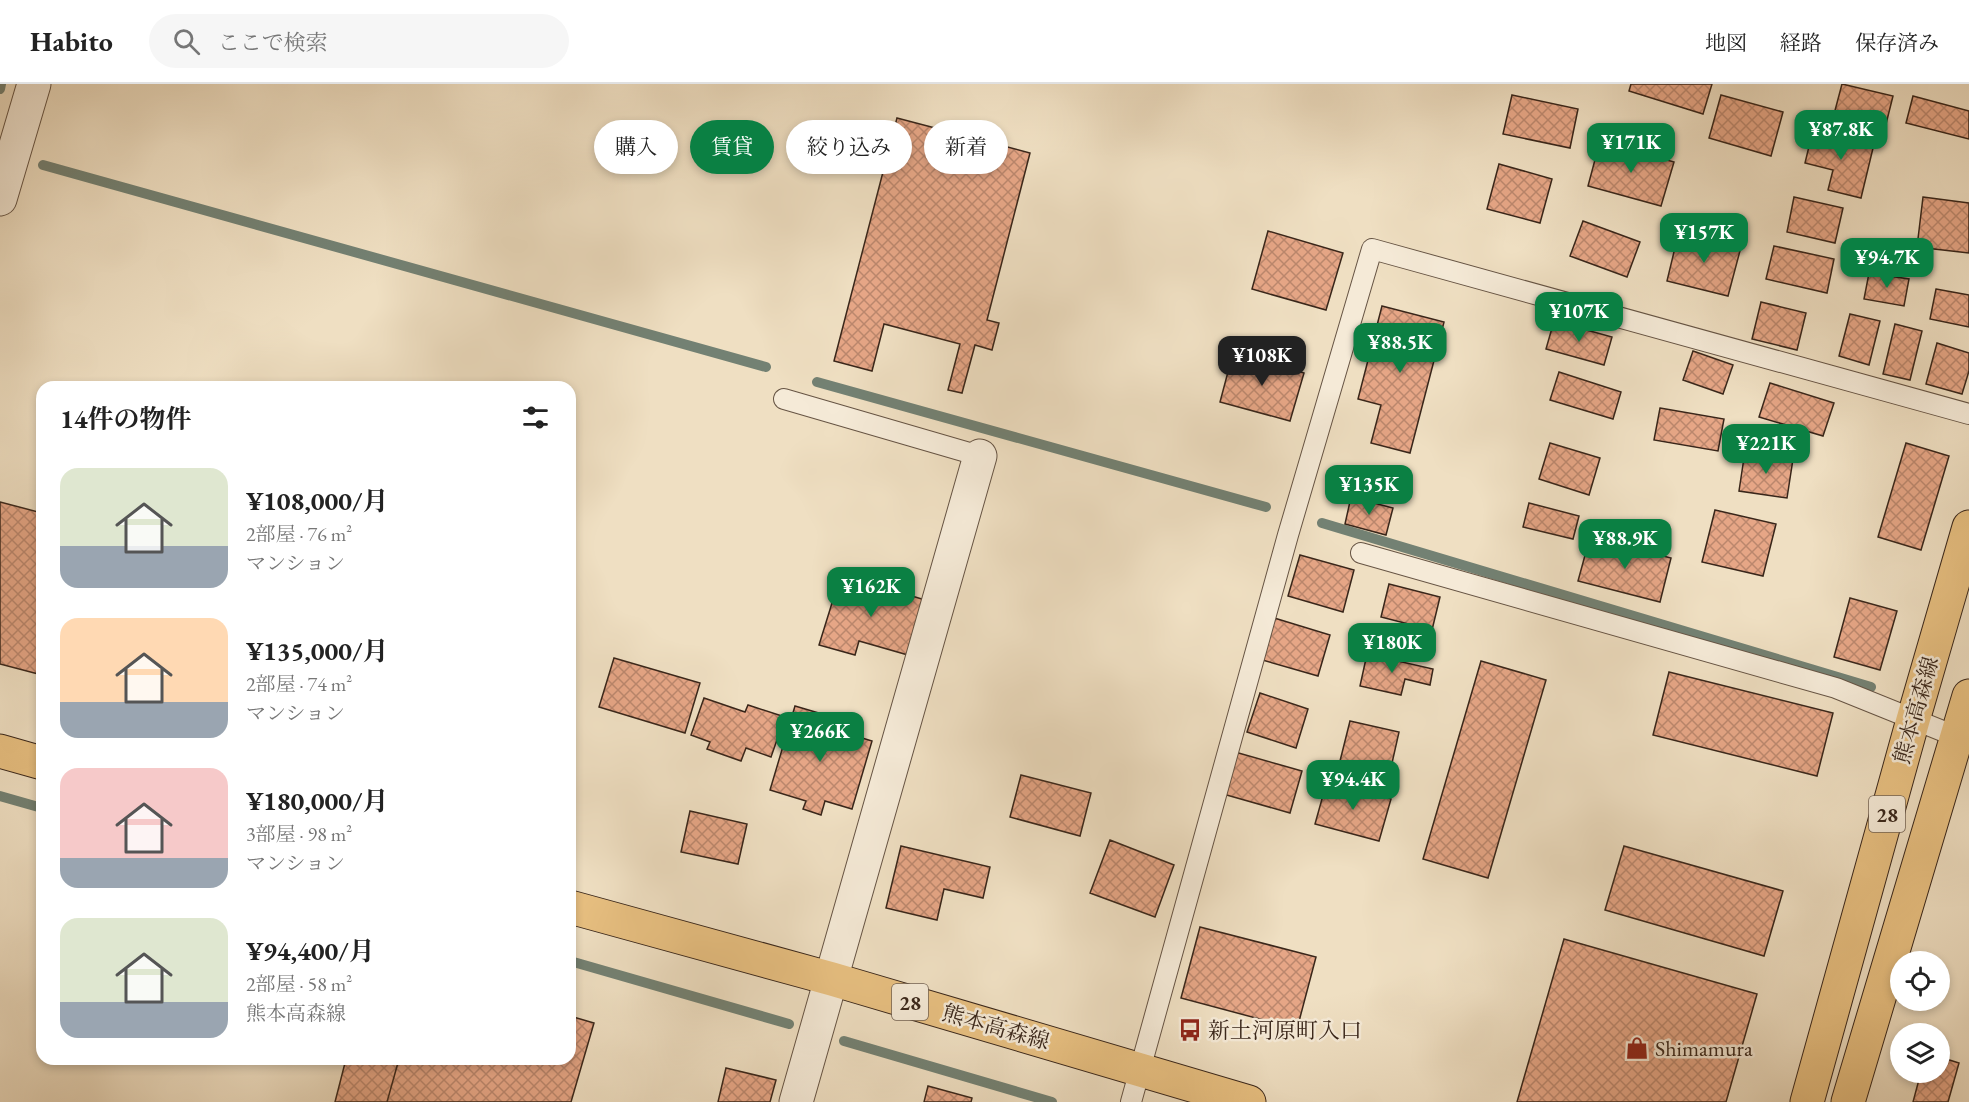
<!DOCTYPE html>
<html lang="ja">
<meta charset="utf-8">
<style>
:root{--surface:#fff;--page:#f6f6f6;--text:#222;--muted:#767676;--line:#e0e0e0;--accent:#0b8043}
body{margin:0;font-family:"EB Garamond","Noto Serif JP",serif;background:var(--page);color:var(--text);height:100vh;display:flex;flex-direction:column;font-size:22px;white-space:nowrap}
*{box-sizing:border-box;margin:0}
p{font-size:20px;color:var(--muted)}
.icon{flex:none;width:33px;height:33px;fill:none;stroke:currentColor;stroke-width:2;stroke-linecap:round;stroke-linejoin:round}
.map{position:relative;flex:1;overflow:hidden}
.sheet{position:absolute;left:36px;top:297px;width:540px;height:684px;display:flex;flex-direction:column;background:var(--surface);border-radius:18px;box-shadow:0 3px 9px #0003}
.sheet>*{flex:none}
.guide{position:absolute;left:594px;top:36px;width:570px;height:54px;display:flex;gap:12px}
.fabs{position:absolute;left:1890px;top:867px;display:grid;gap:12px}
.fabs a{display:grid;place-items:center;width:60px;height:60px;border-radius:50%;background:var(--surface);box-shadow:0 3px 9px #0003;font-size:30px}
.price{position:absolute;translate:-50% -51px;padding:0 14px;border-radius:12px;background:var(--accent);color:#fff;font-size:20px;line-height:39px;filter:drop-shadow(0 2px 3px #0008)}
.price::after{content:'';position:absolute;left:50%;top:36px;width:18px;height:14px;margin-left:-9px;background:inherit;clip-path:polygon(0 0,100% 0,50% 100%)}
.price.active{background:#222;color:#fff}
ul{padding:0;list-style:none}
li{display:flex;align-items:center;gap:18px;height:150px;padding:0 24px}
li span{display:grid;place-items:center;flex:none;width:168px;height:120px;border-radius:18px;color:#555}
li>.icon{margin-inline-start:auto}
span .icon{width:72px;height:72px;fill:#fffc;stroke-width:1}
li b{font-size:26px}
h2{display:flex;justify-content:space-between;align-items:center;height:72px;padding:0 24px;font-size:26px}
.tag{padding:0 21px;border-radius:27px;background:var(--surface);box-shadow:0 3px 9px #0003;font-size:21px;line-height:54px}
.tag.active{background:var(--accent);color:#fff}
header{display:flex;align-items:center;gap:36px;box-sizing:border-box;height:84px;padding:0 30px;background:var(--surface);border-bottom:2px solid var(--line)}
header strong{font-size:28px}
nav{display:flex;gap:33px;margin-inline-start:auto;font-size:21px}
.search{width:420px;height:54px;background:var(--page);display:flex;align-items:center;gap:15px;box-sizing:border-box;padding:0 21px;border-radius:33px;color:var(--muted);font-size:22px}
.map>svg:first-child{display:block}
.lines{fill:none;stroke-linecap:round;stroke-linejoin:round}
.stream{stroke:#738173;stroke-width:10}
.building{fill:url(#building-cross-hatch);stroke:#39261a;stroke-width:1.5}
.lane-casing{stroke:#665444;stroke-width:22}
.street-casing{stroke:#665444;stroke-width:35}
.primary-casing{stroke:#39261a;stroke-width:35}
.lane{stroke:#f5ead7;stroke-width:20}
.street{stroke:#f5ead7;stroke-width:33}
.primary{stroke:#e8c081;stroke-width:33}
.labels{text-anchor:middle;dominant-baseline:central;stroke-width:5;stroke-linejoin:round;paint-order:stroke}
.shield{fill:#f5ead7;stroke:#716153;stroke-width:1.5}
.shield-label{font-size:21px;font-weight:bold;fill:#39261a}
.street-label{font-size:22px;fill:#39261a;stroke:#f5ead7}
.poi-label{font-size:22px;fill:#39261a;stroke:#f5ead7;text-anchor:start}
</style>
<header>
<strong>Habito</strong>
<div class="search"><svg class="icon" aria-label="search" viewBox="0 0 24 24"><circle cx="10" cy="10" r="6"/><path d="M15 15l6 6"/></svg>ここで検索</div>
<nav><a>地図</a><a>経路</a><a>保存済み</a></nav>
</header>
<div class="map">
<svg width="1969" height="1018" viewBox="0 0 1969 1018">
<defs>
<pattern id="building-cross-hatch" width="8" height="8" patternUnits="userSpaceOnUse" patternTransform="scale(1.5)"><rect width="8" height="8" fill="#e6a686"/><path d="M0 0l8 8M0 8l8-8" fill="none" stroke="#bb876d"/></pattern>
</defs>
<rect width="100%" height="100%" fill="#efdfc2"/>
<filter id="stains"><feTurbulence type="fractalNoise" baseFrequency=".00333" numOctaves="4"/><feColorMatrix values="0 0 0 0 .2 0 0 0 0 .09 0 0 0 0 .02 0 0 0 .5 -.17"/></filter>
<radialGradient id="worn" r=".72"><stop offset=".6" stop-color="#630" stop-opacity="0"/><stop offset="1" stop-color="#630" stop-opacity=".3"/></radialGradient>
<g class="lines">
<path class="stream" d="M0 5 1 0
M43 81 766 283
M817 298 1266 423
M1322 439 1871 603
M0 712 42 724
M570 877 789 940
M844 957 1052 1018"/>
</g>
<path class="building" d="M1631 0H1712L1703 30 1629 7Z
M1842 0 1893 12 1884 48 1833 34Z
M1512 11 1578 25 1570 64 1503 50Z
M1721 11 1783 28 1771 72 1709 54Z
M1913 12 1969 27V55L1906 39Z
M897 34 1030 69 987 236 999 239 992 266 975 261 962 309 948 306 960 260 884 240 872 287 834 277Z
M1813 46 1874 60 1861 114 1828 106 1833 86 1805 79Z
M1600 57 1674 78 1661 122 1588 102Z
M1499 80 1552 95 1540 139 1487 125Z
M1794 113 1843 124 1835 159 1787 148Z
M1923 113 1969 119V169L1917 163Z
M1583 137 1640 158 1627 193 1570 172Z
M1268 147 1343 169 1326 226 1252 205Z
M1679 147 1741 163 1728 212 1667 197Z
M1774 162 1834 175 1827 209 1766 195Z
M1869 189 1909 195 1904 222 1864 215Z
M1936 205 1969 211V243L1930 235Z
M1761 218 1806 229 1797 266 1752 255Z
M1382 222 1444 238 1410 369 1371 359 1381 321 1358 315Z
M1850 230 1880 237 1869 281 1839 272Z
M1554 237 1612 253 1604 281 1546 265Z
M1895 240 1922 247 1910 296 1883 290Z
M1937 259 1969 269V287L1962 310 1926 300Z
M1693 267 1733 281 1723 310 1683 296Z
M1233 269 1304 289 1290 337 1220 318Z
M1559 288 1621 308 1613 335 1550 316Z
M1770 299 1834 319 1823 352 1759 333Z
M1660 324 1724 335 1718 367 1654 356Z
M1550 359 1600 374 1589 411 1539 395Z
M1906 359 1949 372 1921 466 1878 453Z
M1745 367 1793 375 1787 414 1739 407Z
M1351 413 1393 424 1386 451 1345 440Z
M0 418 42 429V591L0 580Z
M1529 419 1579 432 1573 455 1523 443Z
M1715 426 1776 440 1763 492 1702 478Z
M1590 453 1671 474 1660 518 1578 497Z
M1300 471 1354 486 1343 528 1288 512Z
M841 490 925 516 908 571 859 557 855 571 819 561Z
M1389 500 1440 513 1432 546 1381 533Z
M1850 514 1897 527 1880 586 1834 573Z
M1271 533 1330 551 1318 592 1259 575Z
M1367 570 1433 585 1430 601 1405 595 1401 611 1360 602Z
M614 574 700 599 685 649 599 623Z
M1481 577 1546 596 1488 794 1423 775Z
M1669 588 1833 629 1817 692 1653 651Z
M1260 609 1308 625 1296 664 1247 648Z
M704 614 745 628 748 621 785 633 771 673 746 664 741 677 707 665 710 658 691 651Z
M795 622 829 632 826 643 872 657 852 725 825 717 821 731 803 725 806 717 770 706Z
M1350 637 1399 648 1390 688 1340 677Z
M1235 668 1302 687 1290 729 1223 710Z
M1021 691 1091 709 1080 752 1010 733Z
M1327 697 1391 715 1379 757 1315 740Z
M690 727 747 740 738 780 681 768Z
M1110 756 1174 781 1155 833 1090 809Z
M901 762 990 783 983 814 944 805 937 836 886 824Z
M1624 762 1783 807 1764 872 1605 826Z
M1200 843 1316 873 1297 945 1181 914Z
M1564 855 1757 910 1726 1018H1517Z
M570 932 594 939 571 1018H387L399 975H570Z
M1940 973 1959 979 1948 1018H1913L1921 988H1940Z
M346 975H399L387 1018H335Z
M726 984 776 996 770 1018H718Z
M928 1002 972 1014 971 1018H924Z"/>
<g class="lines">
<g class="lane-casing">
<path id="lane" d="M784 315 980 372
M1361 469 1836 604 1965 656
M1131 1018 1288 451 1372 165 1969 330"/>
</g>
<g class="street-casing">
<path id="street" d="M0 115 34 0
M796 1018 980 372"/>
</g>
<g class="primary-casing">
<path id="primary" d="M0 667 42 679
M570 823 832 895 1249 1018
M1807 1018 1913 636 1969 443
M1848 1018 1969 612"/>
</g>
<use href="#lane" class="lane"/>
<use href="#street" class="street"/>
<use href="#primary" class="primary"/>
</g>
<defs>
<g id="bus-bare" transform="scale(1.8)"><path d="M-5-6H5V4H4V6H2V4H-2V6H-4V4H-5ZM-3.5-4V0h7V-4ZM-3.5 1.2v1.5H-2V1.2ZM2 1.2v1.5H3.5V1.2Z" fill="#8f2418" stroke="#f5ead7" stroke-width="2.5" paint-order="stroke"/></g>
<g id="shop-bare" transform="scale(1.8)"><path d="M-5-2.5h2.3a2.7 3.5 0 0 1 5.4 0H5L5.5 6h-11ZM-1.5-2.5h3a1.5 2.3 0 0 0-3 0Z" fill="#8f2418" stroke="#f5ead7" stroke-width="2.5" paint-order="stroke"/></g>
</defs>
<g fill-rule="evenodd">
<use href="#bus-bare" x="1190" y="946"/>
<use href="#shop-bare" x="1637" y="964"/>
</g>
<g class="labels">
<g class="shield">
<rect x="1869" y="712" width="36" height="36" rx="4.5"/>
<rect x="892" y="900" width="36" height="36" rx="4.5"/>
</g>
<g class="shield-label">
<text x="1887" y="730">28</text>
<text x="910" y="918">28</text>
</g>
<g class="street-label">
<text transform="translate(1916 626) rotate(-74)">熊本高森線</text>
<text transform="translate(996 943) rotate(16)">熊本高森線</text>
</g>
<g class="poi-label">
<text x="1208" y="946">新土河原町入口</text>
<text x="1655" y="964">Shimamura</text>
</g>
</g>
<rect width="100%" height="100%" filter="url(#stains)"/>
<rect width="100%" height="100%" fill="url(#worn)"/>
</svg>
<div class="fabs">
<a><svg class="icon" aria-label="locate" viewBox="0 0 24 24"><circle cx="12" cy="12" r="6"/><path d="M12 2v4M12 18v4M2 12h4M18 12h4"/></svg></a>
<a><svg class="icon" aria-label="layers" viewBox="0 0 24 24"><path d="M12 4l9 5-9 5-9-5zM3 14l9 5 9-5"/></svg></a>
</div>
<b class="price" style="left:1841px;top:77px">¥87.8K</b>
<b class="price" style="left:1631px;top:90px">¥171K</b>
<b class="price" style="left:1704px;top:180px">¥157K</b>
<b class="price" style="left:1887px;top:205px">¥94.7K</b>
<b class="price" style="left:1579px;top:259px">¥107K</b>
<b class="price" style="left:1400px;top:290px">¥88.5K</b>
<b class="price active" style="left:1262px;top:303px">¥108K</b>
<b class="price" style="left:1766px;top:391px">¥221K</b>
<b class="price" style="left:1369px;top:432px">¥135K</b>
<b class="price" style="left:1625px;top:486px">¥88.9K</b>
<b class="price" style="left:871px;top:534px">¥162K</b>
<b class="price" style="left:1392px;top:590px">¥180K</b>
<b class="price" style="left:820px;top:679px">¥266K</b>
<b class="price" style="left:1353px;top:727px">¥94.4K</b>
<div class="guide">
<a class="tag">購入</a>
<a class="tag active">賃貸</a>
<a class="tag">絞り込み</a>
<a class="tag">新着</a>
</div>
<section class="sheet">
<h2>14件の物件<svg class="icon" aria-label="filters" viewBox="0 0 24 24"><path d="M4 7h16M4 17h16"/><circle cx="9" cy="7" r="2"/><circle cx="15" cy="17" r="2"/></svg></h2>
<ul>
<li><span style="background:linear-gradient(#dfe7d0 65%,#9aa5b1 0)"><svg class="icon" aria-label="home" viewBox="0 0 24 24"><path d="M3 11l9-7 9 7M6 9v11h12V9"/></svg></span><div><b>¥108,000/月</b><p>2部屋 · 76 m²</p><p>マンション</p></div></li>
<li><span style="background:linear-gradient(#ffd9b3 70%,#9aa5b1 0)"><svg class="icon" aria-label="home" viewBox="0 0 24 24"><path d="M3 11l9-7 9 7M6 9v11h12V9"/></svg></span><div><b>¥135,000/月</b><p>2部屋 · 74 m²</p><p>マンション</p></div></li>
<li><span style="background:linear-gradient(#f6c9c9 75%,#9aa5b1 0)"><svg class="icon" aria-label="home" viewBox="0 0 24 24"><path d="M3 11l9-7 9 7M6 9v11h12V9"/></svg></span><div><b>¥180,000/月</b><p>3部屋 · 98 m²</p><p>マンション</p></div></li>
<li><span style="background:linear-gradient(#dfe7d0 70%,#9aa5b1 0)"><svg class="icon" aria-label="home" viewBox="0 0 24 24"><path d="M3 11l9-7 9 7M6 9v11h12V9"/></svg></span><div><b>¥94,400/月</b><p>2部屋 · 58 m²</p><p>熊本高森線</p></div></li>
</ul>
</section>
</div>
